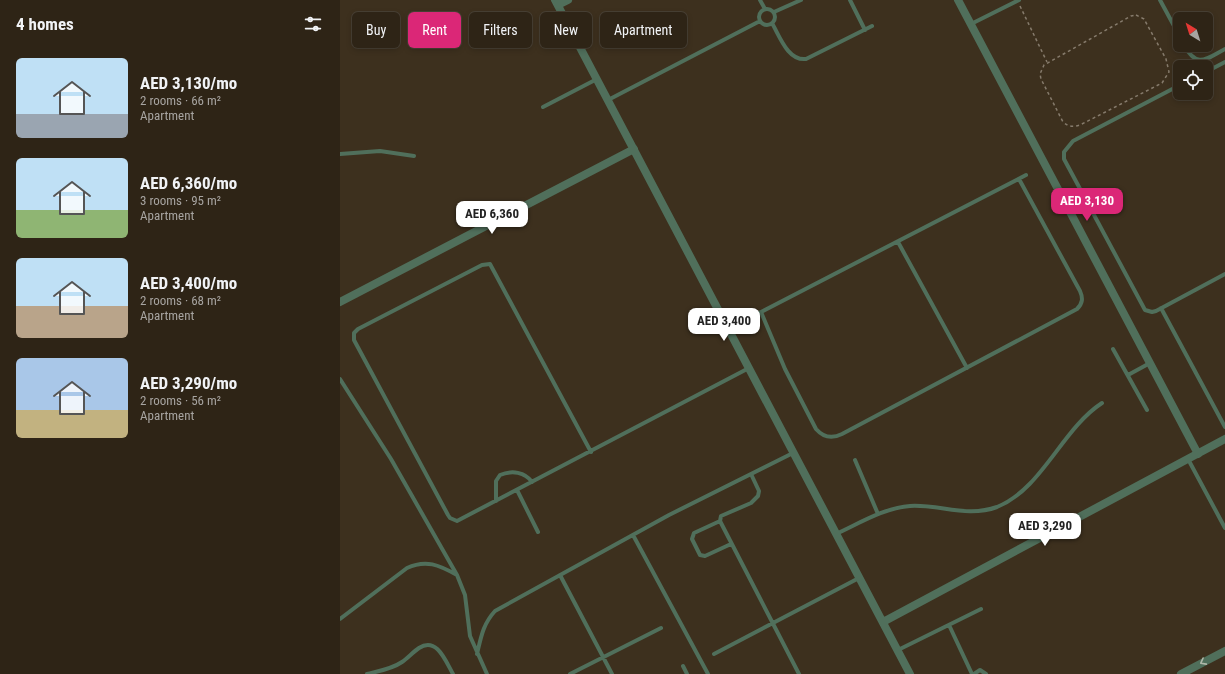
<!DOCTYPE html>
<meta charset="utf-8">
<style>
:root{--surface:#2e2416;--page:#362c1f;--text:#f1f3f6;--muted:#a7a4a1;--line:#494135;--accent:#db2777}
body{margin:0;font-family:"Roboto Condensed",sans-serif;background:var(--page);color:var(--text);height:100vh;display:flex;flex-direction:column;font-size:15px;white-space:nowrap}
*{box-sizing:border-box;margin:0}
p{font-size:13px;color:var(--muted)}
.icon{flex:none;width:22px;height:22px;fill:none;stroke:currentColor;stroke-width:2;stroke-linecap:round;stroke-linejoin:round}
.map{position:relative;flex:1;overflow:hidden}
.panel{display:flex;flex-direction:column;background:var(--surface);width:340px}
.panel>*{flex:none}
.hud{position:absolute;left:12px;top:12px;width:380px;height:36px;display:flex;gap:8px}
.needle{width:26px;rotate:322deg}
.fabs{position:absolute;left:833px;top:12px;display:grid;gap:8px}
.fabs a{display:grid;place-items:center;width:40px;height:40px;border-radius:6px;background:var(--surface);box-shadow:0 2px 6px #0003,0 0 0 1px var(--line);font-size:20px}
.price{position:absolute;translate:-50% -34px;padding:0 9px;border-radius:8px;background:#fff;color:#222;font-size:13px;line-height:26px;filter:drop-shadow(0 1px 2px #0008)}
.price::after{content:'';position:absolute;left:50%;top:24px;width:12px;height:9px;margin-left:-6px;background:inherit;clip-path:polygon(0 0,100% 0,50% 100%)}
.price.selected{background:var(--accent);color:#fff}
ul{padding:0;list-style:none}
li{display:flex;align-items:center;gap:12px;height:100px;padding:0 16px}
li span{display:grid;place-items:center;flex:none;width:112px;height:80px;border-radius:6px;color:#555}
li>.icon{margin-inline-start:auto}
span .icon{width:48px;height:48px;fill:#fffc;stroke-width:1}
li b{font-size:17px}
h2{display:flex;justify-content:space-between;align-items:center;height:48px;padding:0 16px;font-size:17px}
.tag{padding:0 14px;border-radius:6px;background:var(--surface);box-shadow:0 2px 6px #0003,0 0 0 1px var(--line);font-size:14px;line-height:36px}
.tag.selected{background:var(--accent);color:#fff}
main{display:flex;flex:1;min-height:0}
.map>svg:first-child{display:block}
.lines{fill:none;stroke-linecap:round;stroke-linejoin:round}
.path{stroke:#867b6c;stroke-width:1.5;stroke-dasharray:3 3;stroke-linecap:butt}
.service{stroke:#506f5b;stroke-width:4}
.minor{stroke:#506f5b;stroke-width:8}
.oneway{stroke:#afb7a8}
</style>
<main>
<section class="panel">
<h2>4 homes<svg class="icon" aria-label="filters" viewBox="0 0 24 24"><path d="M4 7h16M4 17h16"/><circle cx="9" cy="7" r="2"/><circle cx="15" cy="17" r="2"/></svg></h2>
<ul>
<li><span style="background:linear-gradient(#bfe0f5 70%,#9aa5b1 0)"><svg class="icon" aria-label="home" viewBox="0 0 24 24"><path d="M3 11l9-7 9 7M6 9v11h12V9"/></svg></span><div><b>AED 3,130/mo</b><p>2 rooms · 66 m²</p><p>Apartment</p></div></li>
<li><span style="background:linear-gradient(#bfe0f5 65%,#8fb573 0)"><svg class="icon" aria-label="home" viewBox="0 0 24 24"><path d="M3 11l9-7 9 7M6 9v11h12V9"/></svg></span><div><b>AED 6,360/mo</b><p>3 rooms · 95 m²</p><p>Apartment</p></div></li>
<li><span style="background:linear-gradient(#bfe0f5 60%,#b9a48a 0)"><svg class="icon" aria-label="home" viewBox="0 0 24 24"><path d="M3 11l9-7 9 7M6 9v11h12V9"/></svg></span><div><b>AED 3,400/mo</b><p>2 rooms · 68 m²</p><p>Apartment</p></div></li>
<li><span style="background:linear-gradient(#a9c7e8 65%,#c2b280 0)"><svg class="icon" aria-label="home" viewBox="0 0 24 24"><path d="M3 11l9-7 9 7M6 9v11h12V9"/></svg></span><div><b>AED 3,290/mo</b><p>2 rooms · 56 m²</p><p>Apartment</p></div></li>
</ul>
</section>
<div class="map">
<svg width="885" height="674" viewBox="0 0 885 674">
<rect width="100%" height="100%" fill="#3d301e"/>
<g class="lines">
<path class="path" d="M680 6 707 62
M796 15 804 19 826 59 829 72 822 83 740 125C733 127 729 127 723 122L701 79 700 74 704 65 791 16Z"/>
<path class="service" d="M420 0 425 9
M510 0 525 30
M820 0 840 37
M419 17a8 8 0 1 1 16 0a8 8 0 1 1-16 0Z
M434 12 461 0
M432 23C440 37 448 61 466 59L532 26
M631 24 679 0
M844 45C857 69 866 59 885 49
M866 72 885 62
M840 85 733 141 724 152V159L805 310 812 312 816 311 885 274
M268 100 420 21
M203 107 257 79
M0 154 40 151 74 156
M558 242 627 368
M821 308 885 427
M421 312 445 369 476 429C483 437 492 439 502 434L737 309C743 303 743 298 740 291L679 179
M388 329 686 175
M773 349 807 410
M788 375 810 363
M0 379 51 459 117 575 125 595 130 636 147 674
M251 452 150 264 142 265 18 329 14 333V340L108 515 110 518 117 521 409 368
M848 459 885 528
M515 460 538 514
M411 474 419 491 418 496 411 503 381 516 380 521 459 674
M177 490 198 532
M156 501V481L160 475C172 470 185 472 192 482
M380 521 354 533 352 539 360 555 365 556 391 544
M496 534C520 523 544 508 570 506 599 504 627 518 657 507 702 489 722 429 762 403
M293 535 368 674
M220 575 272 674
M0 619 67 568C86 559 99 565 117 575
M609 625 632 674
M558 650 641 609
M137 654C141 637 143 624 155 611L329 515 453 453
M374 654 519 578
M343 666 347 674
M27 674C39 671 52 669 62 662 68 658 73 652 79 648 97 636 106 662 113 674
M230 674 321 628
M634 674 640 670 646 674"/>
<path class="minor" d="M215 0 570 674
M618 0 858 454
M218 5 228 0
M0 302 294 149
M543 622 885 439
M841 674 885 651"/>
</g>
<defs><path id="oneway-chevron" d="M-2-3.5L2.5 0L-2 3.5" fill="none" stroke-width="1.6" stroke-linecap="round" stroke-linejoin="round"/></defs>
<use class="oneway" href="#oneway-chevron" transform="translate(863 662) rotate(152)"/>
</svg>
<div class="fabs">
<a><svg class="needle" viewBox="-14 -14 28 28"><path d="M0-13l5 13h-10z" fill="#e53935"/><path d="M0 13l5-13h-10z" fill="#a7a4a1"/></svg></a>
<a><svg class="icon" aria-label="locate" viewBox="0 0 24 24"><circle cx="12" cy="12" r="6"/><path d="M12 2v4M12 18v4M2 12h4M18 12h4"/></svg></a>
</div>
<b class="price selected" style="left:747px;top:222px">AED 3,130</b>
<b class="price" style="left:152px;top:235px">AED 6,360</b>
<b class="price" style="left:384px;top:342px">AED 3,400</b>
<b class="price" style="left:705px;top:547px">AED 3,290</b>
<div class="hud">
<a class="tag">Buy</a>
<a class="tag selected">Rent</a>
<a class="tag">Filters</a>
<a class="tag">New</a>
<a class="tag">Apartment</a>
</div>
</div>
</main>
